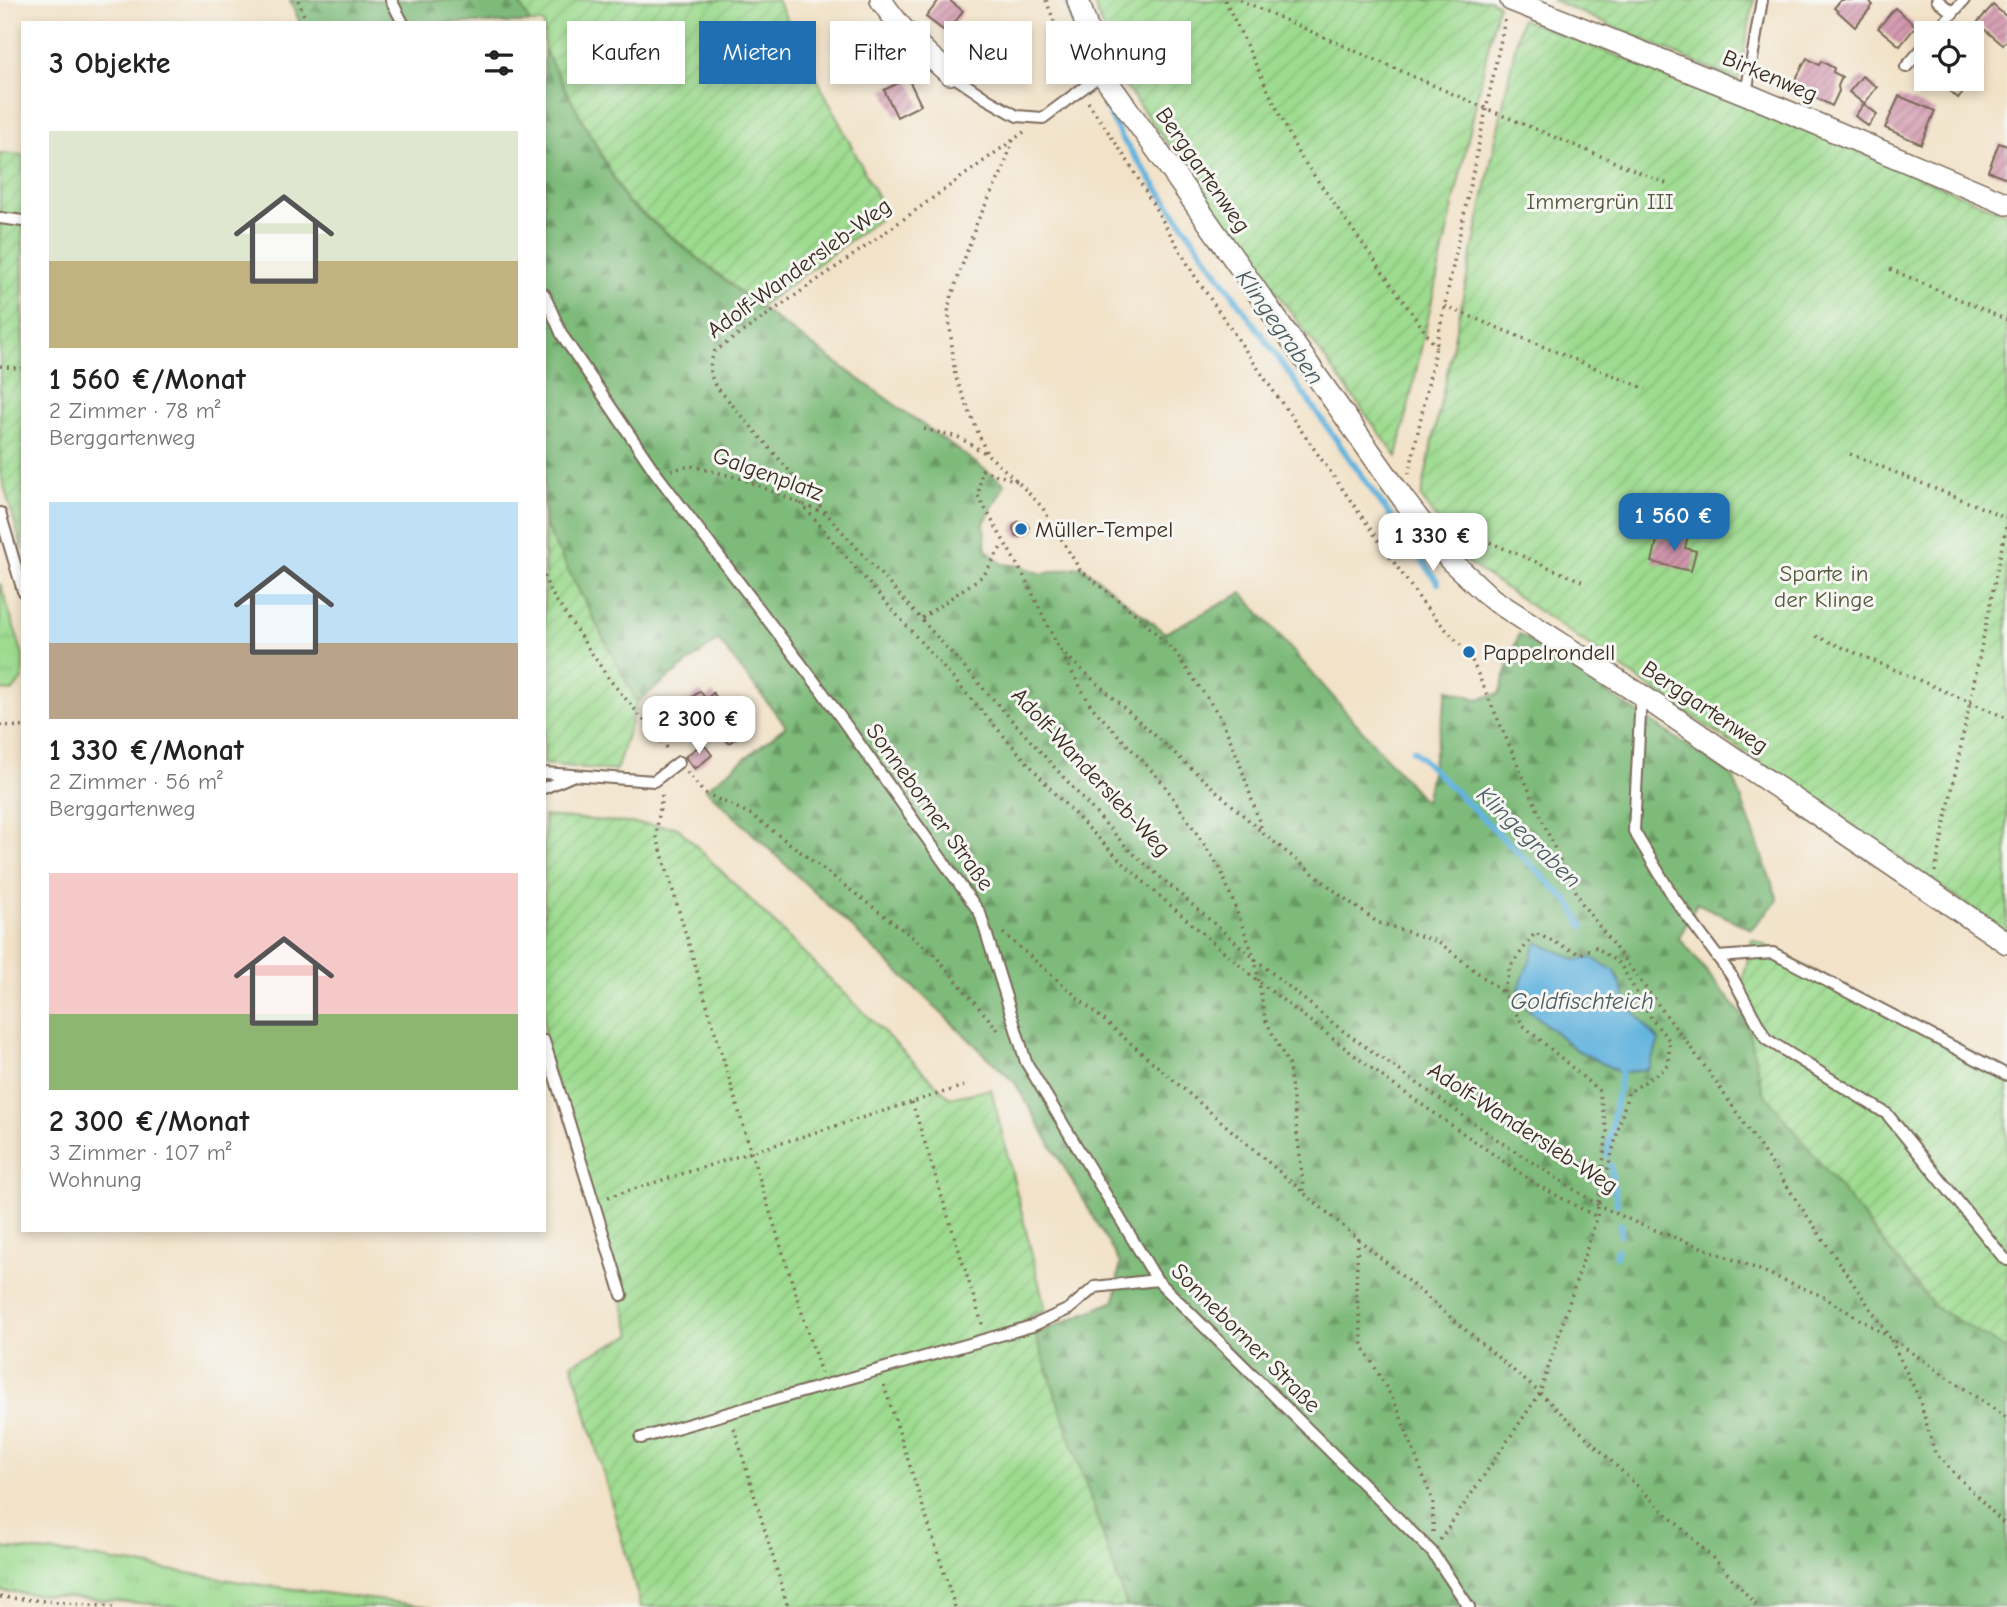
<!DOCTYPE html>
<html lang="de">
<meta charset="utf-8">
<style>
:root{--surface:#fff;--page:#f6f6f6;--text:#222;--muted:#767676;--accent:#1f6fb2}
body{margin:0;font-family:"Comic Neue",sans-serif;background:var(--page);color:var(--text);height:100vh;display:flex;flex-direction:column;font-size:26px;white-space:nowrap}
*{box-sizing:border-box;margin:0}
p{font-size:23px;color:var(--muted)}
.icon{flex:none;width:38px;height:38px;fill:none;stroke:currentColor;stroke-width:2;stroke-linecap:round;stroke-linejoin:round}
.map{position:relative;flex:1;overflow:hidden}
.details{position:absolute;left:21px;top:21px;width:525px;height:1211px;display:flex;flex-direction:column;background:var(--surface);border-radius:0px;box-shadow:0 4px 10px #0003}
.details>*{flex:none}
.hud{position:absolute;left:567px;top:21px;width:665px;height:63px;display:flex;gap:14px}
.tools{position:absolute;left:1914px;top:21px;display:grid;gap:14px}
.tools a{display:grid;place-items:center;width:70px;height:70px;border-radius:0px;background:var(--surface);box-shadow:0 4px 10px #0003;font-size:35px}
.price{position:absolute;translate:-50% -60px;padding:0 16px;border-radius:14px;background:#fff;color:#222;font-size:23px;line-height:46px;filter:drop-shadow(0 2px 4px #0008)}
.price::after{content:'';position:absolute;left:50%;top:42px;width:21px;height:16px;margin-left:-10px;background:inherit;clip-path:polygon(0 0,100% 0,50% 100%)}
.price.selected{background:var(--accent);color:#fff}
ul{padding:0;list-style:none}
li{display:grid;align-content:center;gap:14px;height:371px;padding:0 28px}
li span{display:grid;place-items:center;height:217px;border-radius:0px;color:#555}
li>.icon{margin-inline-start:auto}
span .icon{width:126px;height:126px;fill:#fffc;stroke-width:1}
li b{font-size:30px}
h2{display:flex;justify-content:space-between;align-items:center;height:84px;padding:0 28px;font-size:30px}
.tag{padding:0 24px;border-radius:0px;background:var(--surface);box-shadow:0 4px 10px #0003;font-size:24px;line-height:63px}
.tag.selected{background:var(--accent);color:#fff}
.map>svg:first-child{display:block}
.grass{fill:url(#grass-tufts);stroke:#6c8256;stroke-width:2}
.forest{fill:url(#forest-firs);stroke:#5c724c;stroke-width:2;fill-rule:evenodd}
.garden{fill:url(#garden-furrows);stroke:#6c8256;stroke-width:2}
.water{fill:#63b4de;stroke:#4f6f7e;stroke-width:2}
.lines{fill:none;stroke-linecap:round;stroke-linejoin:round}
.stream{stroke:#63b4de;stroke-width:6}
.building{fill:url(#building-hatch)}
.service-casing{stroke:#7b6a5a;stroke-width:14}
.minor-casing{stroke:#7b6a5a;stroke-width:24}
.path{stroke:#7b6a5a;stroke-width:3.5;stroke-dasharray:2 5;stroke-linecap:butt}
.service{stroke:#fff;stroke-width:10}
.minor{stroke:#fff;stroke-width:21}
.poi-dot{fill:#1f6fb2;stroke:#f6f6f2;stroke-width:2.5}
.labels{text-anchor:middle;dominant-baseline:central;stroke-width:6;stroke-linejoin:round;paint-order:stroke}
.street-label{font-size:23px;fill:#3b2a1e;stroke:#f6f6f2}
.park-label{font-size:23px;fill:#54563a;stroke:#f6f6f2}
.poi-label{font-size:23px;fill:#3b2a1e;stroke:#f6f6f2;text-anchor:start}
.water-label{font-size:24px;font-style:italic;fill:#495a61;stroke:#f6f6f2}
</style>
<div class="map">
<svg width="2007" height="1607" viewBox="0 0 2007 1607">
<defs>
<pattern id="grass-tufts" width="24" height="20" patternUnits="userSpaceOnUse" patternTransform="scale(1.75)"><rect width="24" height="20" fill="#9ddb8f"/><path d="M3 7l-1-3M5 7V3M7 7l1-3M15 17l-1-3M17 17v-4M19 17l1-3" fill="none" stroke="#88bc7b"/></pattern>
<pattern id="forest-firs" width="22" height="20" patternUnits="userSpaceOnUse" patternTransform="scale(1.75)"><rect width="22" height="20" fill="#7ebb7a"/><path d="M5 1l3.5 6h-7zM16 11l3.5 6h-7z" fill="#689863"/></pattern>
<pattern id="garden-furrows" width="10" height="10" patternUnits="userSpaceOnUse" patternTransform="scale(1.75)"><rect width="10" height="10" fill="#9ddb8f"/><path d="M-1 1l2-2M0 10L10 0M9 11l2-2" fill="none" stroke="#88bc7b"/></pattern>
<pattern id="building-hatch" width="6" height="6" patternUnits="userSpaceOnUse" patternTransform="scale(1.75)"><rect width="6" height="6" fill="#d396ad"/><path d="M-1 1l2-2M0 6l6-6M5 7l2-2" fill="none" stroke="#ac7b8c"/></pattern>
</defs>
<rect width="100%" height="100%" fill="#f6f6f2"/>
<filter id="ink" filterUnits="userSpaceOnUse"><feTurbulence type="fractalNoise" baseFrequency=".0143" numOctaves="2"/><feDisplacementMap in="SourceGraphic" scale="14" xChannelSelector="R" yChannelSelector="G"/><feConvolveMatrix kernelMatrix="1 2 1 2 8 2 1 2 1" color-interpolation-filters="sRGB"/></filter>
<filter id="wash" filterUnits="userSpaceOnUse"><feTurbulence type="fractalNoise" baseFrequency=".00686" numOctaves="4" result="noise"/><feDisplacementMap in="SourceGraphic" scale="28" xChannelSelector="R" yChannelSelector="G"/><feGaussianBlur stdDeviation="1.57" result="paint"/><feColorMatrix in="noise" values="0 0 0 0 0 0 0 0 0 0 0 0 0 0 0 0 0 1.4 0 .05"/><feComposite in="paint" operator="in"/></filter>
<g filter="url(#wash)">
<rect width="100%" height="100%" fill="#f2e2c8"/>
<path class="grass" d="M0 583 23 655V678L13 691 0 690Z
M0 1548 73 1554 247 1583 432 1607H185L0 1591Z"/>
<path class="forest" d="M290 0H518L530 23H300Z
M544 49 626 201 759 307 1005 484 984 523 986 549 1002 564 1021 566 1042 574 1082 566 1165 633 1242 593 1425 802 1448 689 1477 699 1499 694 1519 634 1733 776 1778 900 1751 929 1697 903 1679 938 1746 1020 1763 1091 1934 1306 2007 1350V1607H1127L1035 1334 1115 1301 1120 1263 1015 1083 706 789 786 726 718 640 637 702 544 524ZM1537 943 1577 960 1615 971 1630 1008 1659 1041 1648 1069 1621 1073 1575 1049Z"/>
<path class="garden" d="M518 0H777L886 214 759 307 626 200 544 49V23H530Z
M1093 0H1489L1498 4 1397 457 1118 76Z
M1552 0H1754L1738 81Z
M1521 19 1739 102 2007 214V932L1467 562 1421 497Z
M0 153 23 155V551L0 472Z
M544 524 637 702 616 771 544 764Z
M544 816 677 827 950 1098 991 1089 1046 1311 1029 1316 1127 1607H641L572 1363 632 1335 544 1043Z
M1752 939 2007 1070V1350L1934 1306 1763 1091 1740 995Z"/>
<path class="water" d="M1537 942 1577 960 1592 958 1615 971 1630 1008 1659 1041 1648 1069 1621 1073 1575 1049 1529 1010 1518 990Z"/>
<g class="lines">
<path class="stream" d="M1067 0 1075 24
M1082 45 1087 70
M1097 90 1121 137 1438 583
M1413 750 1571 904 1583 926
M1607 1155 1621 1073 1619 1067
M1610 1165 1617 1204
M1620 1224 1621 1234
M1616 1256 1617 1250"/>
</g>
<g id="blocks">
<path class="building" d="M939 0H949L963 11 947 33 926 17Z
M1841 0H1868L1873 5 1855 27 1834 8Z
M1993 5 2007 17V40L2003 45 1977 23Z
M1895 8 1916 26 1900 46 1878 28Z
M858 32 873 62 846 75 832 45Z
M1807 58 1819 65 1821 61 1834 68 1833 72 1842 77 1838 86 1839 91 1832 106 1792 86Z
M1972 62 1982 70 1958 98 1936 79H1972Z
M1862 76 1877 87 1864 104 1849 92Z
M908 78 921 105 897 117 884 90Z
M1899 96 1935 111 1921 144 1885 128Z
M1864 104 1877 114 1868 126 1855 116Z
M1999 143 2007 146V178L1988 171Z
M1013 529a8 8 0 1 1 16 0a8 8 0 1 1-16 0Z
M1677 532 1688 535 1685 548 1696 551 1691 571 1652 562 1658 536 1675 541Z
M700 691 706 699 713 693 730 714 732 713 745 731 729 743 715 725 699 738 677 709Z
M703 743 712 755 695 769 685 757Z"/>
</g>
</g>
<g filter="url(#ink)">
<use href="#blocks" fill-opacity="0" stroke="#7b6a5a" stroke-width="2"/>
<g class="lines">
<g class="service-casing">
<path id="service" d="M391 0 403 23
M1937 0 1953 13
M1935 33 1964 0
M1906 67 1927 43
M950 74 987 99 1017 116 1043 118 1102 74
M1746 94 1762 0
M0 218 23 221
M544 294 562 335 655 472 821 690 980 913 1026 1062 1157 1280 1432 1552 1469 1607
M0 513 23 591
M1641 695 1634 831 1674 898 1731 975 1766 1039 1887 1114 2003 1257 2007 1260
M544 773 654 781 679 762
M544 788 572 776
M1717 957 1773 953 2007 1075
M544 1041 622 1295
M641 1438 1032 1326 1069 1309 1095 1287 1157 1280"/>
</g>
<g class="minor-casing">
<path id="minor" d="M881 0C900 29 923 51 950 74
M1078 0 1102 74 1167 164 1404 500 1450 560 1492 599 1641 695 2007 943
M1511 0 1746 94 2007 204"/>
</g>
<path class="path" d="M298 0 307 23
M1046 0 1075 76
M1225 0 1298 153 1436 347
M1240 0 1487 109 1668 184
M1088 102 1129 163 1196 278 1272 389 1424 605 1470 656 1558 856 1583 905 1709 1072 1887 1333
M1024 132 865 247 715 351C709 365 708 371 715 385L838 527 1129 850 1255 959 1339 1028 1492 1136 1598 1205 1639 1224 1743 1263 1822 1296 1889 1337 2007 1418
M1890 269 2007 320
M1445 306 1646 389
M0 366 23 369
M924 429 958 437 987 454 1017 481 1042 507 1080 570 1137 615 1175 652 1221 718 1238 758 1262 830
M986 452 955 376 948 307 977 222 1003 170 1013 140
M1850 454 2007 518
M671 470 691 466 740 478 826 514
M1409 474 1505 20
M1017 481 982 470 978 496 1026 580 1059 649 1263 833 1340 895 1377 922 1439 942 1503 993
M801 503 852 564 1056 795 1118 858 1156 893 1258 981 1388 1081 1539 1186 1597 1217
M1451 526 1586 583
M544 576 550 591 609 679 669 750
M922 618 984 575 1003 544
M1816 636 2007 718
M1062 654 1091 706 1163 783 1220 868 1255 959 1265 1019 1289 1066 1304 1191
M0 725 23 727
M687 772 703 792 752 815 932 952 999 1031
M662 795 656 834 751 1152 821 1373
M1935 872 2007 522
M1003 933 1304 1193 1540 1393 1720 1565 1758 1607
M912 1102 983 1327
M608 1197 967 1085
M1358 1238 1356 1290 1363 1346 1397 1407 1433 1502V1533
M1891 1340 1919 1398 1935 1453 2007 1527
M884 1385 955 1607
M734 1428 788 1607
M1440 1540 1540 1393 1597 1217 1598 1205 1607 1131 1599 1091 1524 1026 1503 993 1510 967 1535 933 1580 954 1596 947 1620 964 1653 1021 1669 1040V1062L1664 1069 1628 1093 1598 1205
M0 1597 113 1607"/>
<use href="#service" class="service"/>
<use href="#minor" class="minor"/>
</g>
</g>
<g class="poi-dot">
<circle cx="1021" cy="529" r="7"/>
<circle cx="1469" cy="652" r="7"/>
</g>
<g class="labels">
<g class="street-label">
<text transform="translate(1770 76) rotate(23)">Birkenweg</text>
<text transform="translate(1203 170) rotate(55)">Berggartenweg</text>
<text transform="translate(799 268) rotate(-36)">Adolf-Wandersleb-Weg</text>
<text transform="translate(768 474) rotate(20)">Galgenplatz</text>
<text transform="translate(1705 707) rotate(34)">Berggartenweg</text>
<text transform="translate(1091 772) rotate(47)">Adolf-Wandersleb-Weg</text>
<text transform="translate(930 807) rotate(54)">Sonneborner Straße</text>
<text transform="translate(1523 1128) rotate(33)">Adolf-Wandersleb-Weg</text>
<text transform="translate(1246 1338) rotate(45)">Sonneborner Straße</text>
</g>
<g class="park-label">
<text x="1600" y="201">Immergrün III</text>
<text x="1824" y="573">Sparte in<tspan x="1824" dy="26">der Klinge</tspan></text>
</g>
<g class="poi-label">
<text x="1035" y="529">Müller-Tempel</text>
<text x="1483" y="652">Pappelrondell</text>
</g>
<g class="water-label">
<text transform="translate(1280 327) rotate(55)">Klingegraben</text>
<text transform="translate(1529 837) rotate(44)">Klingegraben</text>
<text x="1582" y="1001">Goldfischteich</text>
</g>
</g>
</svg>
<div class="tools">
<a><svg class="icon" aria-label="locate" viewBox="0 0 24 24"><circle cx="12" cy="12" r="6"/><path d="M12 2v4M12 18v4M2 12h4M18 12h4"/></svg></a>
</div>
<b class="price selected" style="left:1674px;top:553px">1 560 €</b>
<b class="price" style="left:1433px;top:573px">1 330 €</b>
<b class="price" style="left:699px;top:756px">2 300 €</b>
<div class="hud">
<a class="tag">Kaufen</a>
<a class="tag selected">Mieten</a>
<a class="tag">Filter</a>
<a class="tag">Neu</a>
<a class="tag">Wohnung</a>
</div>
<section class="details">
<h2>3 Objekte<svg class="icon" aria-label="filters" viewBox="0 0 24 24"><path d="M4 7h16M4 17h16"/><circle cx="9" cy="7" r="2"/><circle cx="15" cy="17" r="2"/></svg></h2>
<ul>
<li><span style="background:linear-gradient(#dfe7d0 60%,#c2b280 0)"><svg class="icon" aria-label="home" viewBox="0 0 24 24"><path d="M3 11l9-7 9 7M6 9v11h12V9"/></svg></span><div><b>1 560 €/Monat</b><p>2 Zimmer · 78 m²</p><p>Berggartenweg</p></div></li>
<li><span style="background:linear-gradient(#bfe0f5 65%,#b9a48a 0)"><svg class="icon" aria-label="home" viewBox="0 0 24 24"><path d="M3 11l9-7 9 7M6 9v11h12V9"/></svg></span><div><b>1 330 €/Monat</b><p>2 Zimmer · 56 m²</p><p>Berggartenweg</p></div></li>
<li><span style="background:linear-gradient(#f6c9c9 65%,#8fb573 0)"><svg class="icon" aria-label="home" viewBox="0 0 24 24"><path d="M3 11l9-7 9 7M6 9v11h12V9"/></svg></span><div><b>2 300 €/Monat</b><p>3 Zimmer · 107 m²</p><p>Wohnung</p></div></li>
</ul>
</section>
</div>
